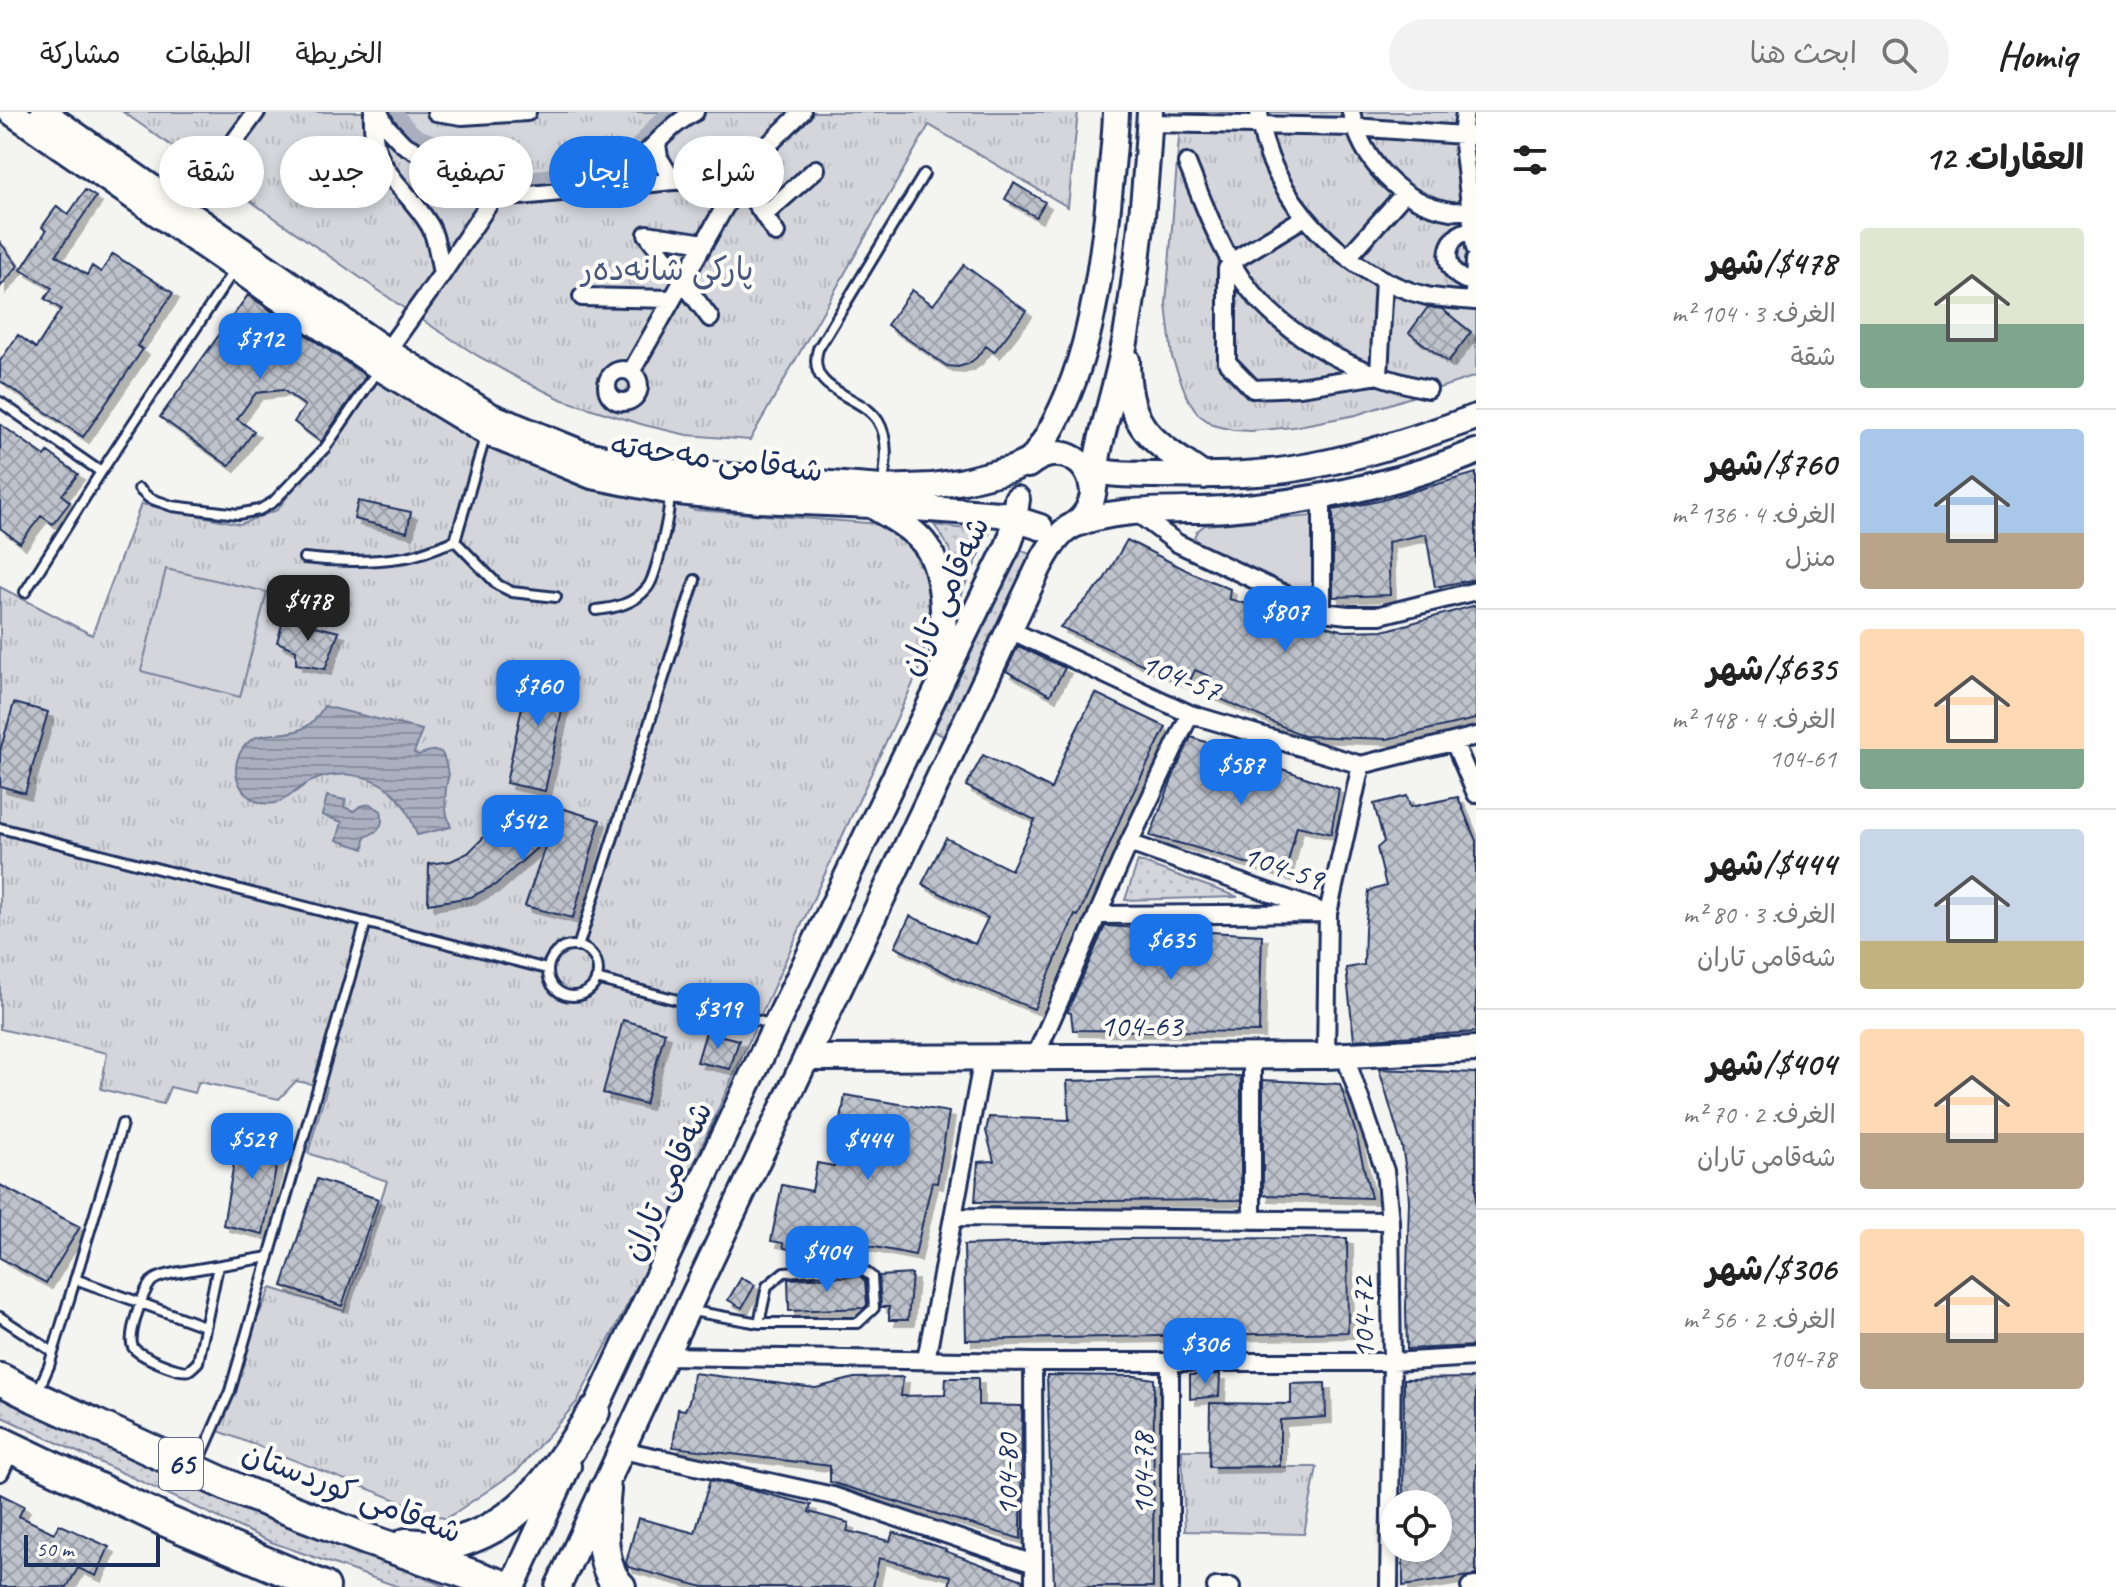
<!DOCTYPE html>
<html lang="ar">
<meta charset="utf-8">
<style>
:root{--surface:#fff;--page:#f2f2f2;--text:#222;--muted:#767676;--line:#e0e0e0;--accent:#1a73e8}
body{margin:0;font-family:Caveat,"Playpen Sans Arabic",sans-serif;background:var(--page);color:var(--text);direction:rtl;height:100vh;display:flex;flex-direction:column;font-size:30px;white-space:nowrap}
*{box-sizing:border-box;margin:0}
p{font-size:26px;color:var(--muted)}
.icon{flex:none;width:44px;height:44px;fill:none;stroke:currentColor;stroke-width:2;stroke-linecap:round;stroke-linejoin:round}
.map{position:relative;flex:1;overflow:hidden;direction:ltr}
.sheet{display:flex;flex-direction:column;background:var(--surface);width:640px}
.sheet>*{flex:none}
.banner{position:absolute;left:24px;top:24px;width:760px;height:72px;direction:rtl;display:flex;gap:16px}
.buttons{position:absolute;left:1380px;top:1378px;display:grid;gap:16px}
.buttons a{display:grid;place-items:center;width:72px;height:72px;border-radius:50%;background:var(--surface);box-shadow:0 4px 12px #0003;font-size:40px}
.scale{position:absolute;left:24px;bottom:20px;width:136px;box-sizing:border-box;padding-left:8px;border:4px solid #1b2f5e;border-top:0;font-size:22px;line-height:28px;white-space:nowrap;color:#1b2f5e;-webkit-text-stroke:6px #fdfcf7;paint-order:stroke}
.price{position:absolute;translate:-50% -68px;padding:0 18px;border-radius:16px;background:var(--accent);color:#fff;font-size:26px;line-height:52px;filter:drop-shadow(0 2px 4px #0008)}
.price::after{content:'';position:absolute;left:50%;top:48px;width:24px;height:18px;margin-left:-12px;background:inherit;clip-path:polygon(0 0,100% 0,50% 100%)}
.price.on{background:#222;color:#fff}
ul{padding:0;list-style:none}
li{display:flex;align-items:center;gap:24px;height:200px;padding:0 32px}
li+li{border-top:2px solid var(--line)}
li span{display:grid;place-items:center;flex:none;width:224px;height:160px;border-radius:8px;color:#555}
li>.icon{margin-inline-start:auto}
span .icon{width:96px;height:96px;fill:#fffc;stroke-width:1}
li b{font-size:34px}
h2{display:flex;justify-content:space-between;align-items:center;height:96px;padding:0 32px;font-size:34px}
.pill{padding:0 28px;border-radius:36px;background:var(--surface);box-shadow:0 4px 12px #0003;font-size:28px;line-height:72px}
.pill.on{background:var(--accent);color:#fff}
header{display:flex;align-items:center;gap:48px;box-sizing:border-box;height:112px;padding:0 40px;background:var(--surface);border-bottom:2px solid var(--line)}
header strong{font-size:38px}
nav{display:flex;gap:44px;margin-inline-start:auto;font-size:28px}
.search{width:560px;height:72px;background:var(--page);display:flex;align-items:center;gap:20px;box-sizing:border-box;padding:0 28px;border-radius:44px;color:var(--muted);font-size:30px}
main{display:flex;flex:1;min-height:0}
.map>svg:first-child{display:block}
.grass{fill:url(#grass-dots);stroke:#78829c;stroke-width:2}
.park{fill:url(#park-tufts);stroke:#78829c;stroke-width:2}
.garden{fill:#d4d6db;stroke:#78829c;stroke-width:2}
.water{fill:url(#water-rules);stroke:#717c98;stroke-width:2}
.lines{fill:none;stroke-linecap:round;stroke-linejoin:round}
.canal{stroke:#aab0bf;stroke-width:20}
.building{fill:url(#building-cross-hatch);stroke:#1b2f5e;stroke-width:2;filter:url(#shadow)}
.lane-casing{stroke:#1b2f5e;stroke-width:14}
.street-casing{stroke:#1b2f5e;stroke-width:22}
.secondary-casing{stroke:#1b2f5e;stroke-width:30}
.highway-casing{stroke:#1b2f5e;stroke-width:36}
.lane{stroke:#fdfcf7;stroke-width:8}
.street{stroke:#fdfcf7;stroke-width:16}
.secondary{stroke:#fdfcf7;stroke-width:24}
.highway{stroke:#fdfcf7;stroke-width:30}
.labels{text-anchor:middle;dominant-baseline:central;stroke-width:8;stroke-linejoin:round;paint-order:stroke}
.shield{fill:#fdfcf7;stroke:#5f6c8c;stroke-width:2}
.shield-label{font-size:30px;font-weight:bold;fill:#1b2f5e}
.park-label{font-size:32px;fill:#49597d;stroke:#fdfcf7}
.street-label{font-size:32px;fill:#1b2f5e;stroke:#fdfcf7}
</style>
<header>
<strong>Homiq</strong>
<div class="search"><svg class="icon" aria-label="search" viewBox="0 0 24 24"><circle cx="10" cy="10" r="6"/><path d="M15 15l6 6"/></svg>ابحث هنا</div>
<nav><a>الخريطة</a><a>الطبقات</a><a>مشاركة</a></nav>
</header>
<main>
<section class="sheet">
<h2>العقارات: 12<svg class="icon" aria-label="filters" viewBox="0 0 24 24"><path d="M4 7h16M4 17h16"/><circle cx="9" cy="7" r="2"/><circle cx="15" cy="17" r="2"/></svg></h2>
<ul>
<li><span style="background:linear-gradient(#dfe7d0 60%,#7fa58c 0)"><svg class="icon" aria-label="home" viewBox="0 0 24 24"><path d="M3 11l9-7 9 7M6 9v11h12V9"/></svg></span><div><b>$478/شهر</b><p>الغرف: 3 · 104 m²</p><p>شقة</p></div></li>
<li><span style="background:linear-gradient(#a9c7e8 65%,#b9a48a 0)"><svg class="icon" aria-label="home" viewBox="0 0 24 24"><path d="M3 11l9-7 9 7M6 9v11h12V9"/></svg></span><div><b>$760/شهر</b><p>الغرف: 4 · 136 m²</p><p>منزل</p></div></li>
<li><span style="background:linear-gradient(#ffd9b3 75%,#7fa58c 0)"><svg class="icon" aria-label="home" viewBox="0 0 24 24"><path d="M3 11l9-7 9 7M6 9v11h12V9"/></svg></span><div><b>$635/شهر</b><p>الغرف: 4 · 148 m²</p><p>104-61</p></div></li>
<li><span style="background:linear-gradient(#c9d6e8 70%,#c2b280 0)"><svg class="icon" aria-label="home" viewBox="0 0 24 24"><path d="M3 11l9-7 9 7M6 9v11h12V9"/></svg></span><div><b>$444/شهر</b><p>الغرف: 3 · 80 m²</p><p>شەقامی تاران</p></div></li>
<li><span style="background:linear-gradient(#ffd9b3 65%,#b9a48a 0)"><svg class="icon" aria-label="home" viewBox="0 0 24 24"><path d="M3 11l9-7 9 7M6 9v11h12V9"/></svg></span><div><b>$404/شهر</b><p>الغرف: 2 · 70 m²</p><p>شەقامی تاران</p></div></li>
<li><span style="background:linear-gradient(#ffd9b3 65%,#b9a48a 0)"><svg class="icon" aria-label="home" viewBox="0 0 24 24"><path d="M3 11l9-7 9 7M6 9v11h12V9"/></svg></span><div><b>$306/شهر</b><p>الغرف: 2 · 56 m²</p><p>104-78</p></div></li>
</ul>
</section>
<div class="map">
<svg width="1476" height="1475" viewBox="0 0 1476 1475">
<defs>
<pattern id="grass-dots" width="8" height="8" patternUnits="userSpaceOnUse" patternTransform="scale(2)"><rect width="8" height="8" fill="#d4d6db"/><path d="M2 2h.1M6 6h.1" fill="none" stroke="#b5b8be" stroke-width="1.8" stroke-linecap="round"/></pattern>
<pattern id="park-tufts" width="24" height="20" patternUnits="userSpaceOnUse" patternTransform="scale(2)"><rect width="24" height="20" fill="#d4d6db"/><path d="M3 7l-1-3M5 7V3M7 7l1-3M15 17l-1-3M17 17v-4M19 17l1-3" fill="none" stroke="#b5b8be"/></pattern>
<pattern id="water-rules" width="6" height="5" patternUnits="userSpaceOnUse" patternTransform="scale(2)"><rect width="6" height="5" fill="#aab0bf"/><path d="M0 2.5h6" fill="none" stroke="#8a909e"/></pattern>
<pattern id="building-cross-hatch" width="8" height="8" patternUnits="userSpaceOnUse" patternTransform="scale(2)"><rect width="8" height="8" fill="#bfc3cc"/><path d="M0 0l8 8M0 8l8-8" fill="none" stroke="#9a9fa9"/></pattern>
<filter id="shadow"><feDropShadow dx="6" dy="6" stdDeviation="0" flood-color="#0004"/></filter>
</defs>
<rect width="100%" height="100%" fill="#f4f4f1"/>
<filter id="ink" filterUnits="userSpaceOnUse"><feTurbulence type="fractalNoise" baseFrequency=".0125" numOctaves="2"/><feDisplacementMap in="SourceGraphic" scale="16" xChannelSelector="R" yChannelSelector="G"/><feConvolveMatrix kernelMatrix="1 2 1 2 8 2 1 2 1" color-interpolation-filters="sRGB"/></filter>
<g filter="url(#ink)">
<path class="grass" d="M934 413 990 420 961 482C956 453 953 437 934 413Z
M1020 438 1032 443 945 625 933 619Z
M1138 749 1238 785 1125 788Z
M0 1277 278 1406 446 1475H399L271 1430 0 1304Z"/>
<path class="park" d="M123 0H1078L1068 95 929 13 750 328 687 323 644 313 563 288 518 266 478 244 408 199Z
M1181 0H1476V264L1356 303 1293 315 1251 319 1233 318 1213 313 1198 302 1187 285 1172 245 1166 192Z
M379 268 499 332 695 398 881 412 907 423 923 450 931 500 921 554 816 781 647 1155 577 1290 518 1358 446 1407 208 1315 271 1176 344 1199 387 1069 308 1041 327 975 296 969 279 987 199 970 195 981 170 975 163 992 101 977 107 941 0 917V475L92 523 141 392 240 412 277 398Z
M1182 1338H1210V1355H1317L1304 1422 1185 1419Z"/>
<path class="garden" d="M1313 404 1315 485 1200 433 1194 425 1197 419 1205 413Z
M166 457 267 480 240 585 141 559Z"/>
<path class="water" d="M324 594 422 618 414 641 418 643C427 640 431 637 441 640 447 648 445 655 449 662 444 680 443 697 451 715L417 723C412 710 407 696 397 685 376 662 340 657 312 669 298 675 289 688 275 691 248 697 228 666 239 643 258 602 297 644 324 594Z
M327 684 345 688 344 695 354 699 360 694 370 692 381 699C385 714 378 720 365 725L364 737 337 728 342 710 322 703Z"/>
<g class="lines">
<path class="canal" d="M391 0 406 18 415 26 433 33 480 58 507 67 523 70 575 63H594L616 58 627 50 657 15 674 0"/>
</g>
<path class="building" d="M1014 71 1045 90 1036 105 1005 87Z
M85 78 96 85 56 143 87 163 92 154 101 160 113 142 173 181 137 234 143 237 83 325 0 269V249L18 223 36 236 61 197 45 187 52 176 21 158 46 119 42 115 57 94 68 103Z
M0 130 18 154 0 175Z
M964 153 1026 199 994 240 986 234 976 246 968 252 958 255 947 254 887 213 912 178 933 193Z
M248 183 366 264 321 330 294 310 305 294 283 278 256 281 237 307 254 319 229 354 160 305Z
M1428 195 1442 197 1471 220 1448 250 1409 221Z
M0 312 45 344 48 340 78 362 62 383 70 390 53 412 41 404 20 431 0 416Z
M1476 361V467L1435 475 1426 422 1388 430 1390 483 1333 485V398L1379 389Z
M358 389 411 400 407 420 354 407Z
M1127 428 1192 461 1230 477 1229 487 1344 519 1387 518 1476 493V607L1387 627 1304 624 1205 580 1211 565 1195 558 1188 573 1060 515 1102 471Z
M284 506 339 520 325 557 296 552V538L277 530Z
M1018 534 1065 556 1050 583 1006 559Z
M531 552 570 560 545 679 506 671Z
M1095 581 1166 615 1121 705 1093 772 1078 804 1075 803 1034 897 956 866 895 835 910 804 975 832 988 806 922 772 946 726 1011 758 1035 708 966 674 983 643 1051 677 1065 641Z
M14 591 48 600 25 681 0 674V639Z
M1191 625 1339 677 1331 722 1297 714 1285 763 1190 734 1150 724 1174 662Z
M1407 684 1410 695 1458 685 1476 729V920L1354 928 1346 856 1364 853 1365 817 1369 779 1386 774 1377 736 1384 730 1374 692Z
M558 695 600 708 573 806 525 794 548 726 495 773 471 785 428 792 429 752 451 749 468 741 483 726 494 707 549 721Z
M1105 814 1262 823 1259 920 1073 918 1071 901 1067 900Z
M623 908 665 920 645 992 603 981Z
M706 920 739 928 730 957 697 950Z
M1379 957 1476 961V1234L1407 1237 1406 1196 1409 1089 1407 1064 1402 1035Z
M1241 964V1088L975 1090 978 1050 994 1049 986 1019 989 1005 1069 1008 1067 969Z
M1263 968 1340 972 1356 1022 1371 1086 1263 1083Z
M845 983 949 1000 937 1071 932 1070 915 1143 854 1131 851 1144 800 1135 799 1139 784 1136 783 1131 771 1129 782 1073 812 1079 817 1051 834 1054Z
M240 1017 282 1026 263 1122 223 1113Z
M317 1067 378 1087 342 1194 282 1174Z
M0 1073 80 1115 46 1171 0 1146Z
M1347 1126 1348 1220 966 1228 964 1133 1124 1127Z
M912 1162 908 1208H889V1195H881L879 1164Z
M860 1164 865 1169 867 1193 864 1196 789 1199 788 1167Z
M741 1166 755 1173 742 1196 728 1188Z
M693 1261 816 1276 854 1266 903 1265 901 1284 945 1283 946 1266H978V1293L1022 1294 1021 1427 830 1370V1354L673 1335 678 1297 685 1298 690 1287Z
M1220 1262 1219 1284 1190 1287V1263Z
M1047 1263 1135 1264 1154 1267 1153 1475H1054Z
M1476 1266V1463L1403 1474V1436H1438V1392H1403L1404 1267Z
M1325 1271 1326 1305 1280 1308V1354L1209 1355 1210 1291 1291 1292V1272Z
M710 1368 811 1393 809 1400 849 1411 847 1419 890 1429 893 1420 946 1437 945 1439 1023 1468V1475H949L951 1464 879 1446 873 1475H703L628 1455 626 1451 638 1406 695 1421Z
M0 1382 24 1394 19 1404 54 1421 59 1412 109 1435 96 1464 78 1456 67 1475H0Z"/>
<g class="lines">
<g class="lane-casing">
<path id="lane" d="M0 290 101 360
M883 371C886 352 889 326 878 309 862 282 805 281 818 237L924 62
M139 377 149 386 172 394 238 402 259 398 273 390 325 336 377 260
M455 429 486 322
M304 446C337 450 374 450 406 445 423 442 439 434 455 429L498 473 512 480 556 485
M25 480 101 360 234 158
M596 498C615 496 634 492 647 476 656 467 671 397 669 384
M0 716 547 857
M548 859a25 25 0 1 1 50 0a25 25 0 1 1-50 0Z
M578 835 695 468
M596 867 774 913
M218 1154 198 1250C196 1252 191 1257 189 1258 180 1262 137 1243 133 1235 127 1224 143 1180 151 1170 157 1164 167 1163 174 1161L269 1145
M75 1167 204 1214
M692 1199 759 1211H858L874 1196 872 1165 863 1158 854 1155 784 1160 767 1174 759 1211
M0 1205 53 1240
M37 1281 49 1254 122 1012
M197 1354 230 1279 366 810"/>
</g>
<g class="street-casing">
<path id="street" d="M373 0C370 62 403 69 430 114 437 127 439 147 442 162
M379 0 386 14 403 32 494 84H520L673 69 740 68 776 121
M436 0 462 4 527 0
M1259 0C1265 83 1348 166 1427 184 1443 187 1460 188 1476 189
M1351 0C1362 49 1400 91 1451 99 1459 100 1468 98 1476 98
M1465 0 1462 23 1475 136
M1149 11 1354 15 1476 24
M657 32 659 46 673 69
M1187 51C1201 85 1214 121 1232 152 1272 220 1352 262 1428 277
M218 52 256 0
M606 71C642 55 661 17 695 0
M764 103 816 57
M1305 105 1231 150 1227 157V250L1253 277 1299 275 1379 263 1384 168
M1476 118C1439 119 1439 168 1476 170
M704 131 647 122 710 206
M1348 145 1404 82
M1474 179 1475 148
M582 185 672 187
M387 239 442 162 494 84
M607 274a16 16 0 1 1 32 0a16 16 0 1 1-32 0Z
M631 260 740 68 761 40 802 0
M1137 401 1177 431 1322 500 1348 503H1380L1476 479
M1322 500V384
M1010 518 1190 602 1361 653 1476 624
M1454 630 1476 682
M1129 731 1316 797
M1097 803 1328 801
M1252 944V1108
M1326 944 1328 801 1361 653
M1345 944 1385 1059 1390 1109 1392 1250 1389 1475
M1035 945 1129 731 1190 602
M953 1105 1390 1109
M665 1244 1033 1250H1392L1476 1245
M926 1248 983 946
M1033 1250 1034 1475
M1170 1250V1475
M622 1338 833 1384 1034 1452
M0 1360 11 1336
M1216 1475H1231
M1470 1475 1476 1474"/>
</g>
<g class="secondary-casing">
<path id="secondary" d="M11 0 380 256 487 321 592 364 668 379 759 388 871 393 1000 402 1040 415
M43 0 387 239 491 304 582 341 664 359 882 376 932 374 964 369 1012 357 1039 345
M1127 248C1127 318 1152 328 1204 364
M1030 350C1083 280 1097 190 1107 105 1110 70 1115 35 1116 0
M1028 353C1056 330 1090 345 1093 380
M1084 353C1106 365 1132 362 1156 363 1199 364 1243 364 1286 358 1350 349 1415 327 1476 305
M873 394C890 405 911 415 924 431 949 463 943 521 943 560
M1072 414C1100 397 1093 364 1099 337 1108 297 1121 258 1127 218 1139 146 1146 73 1150 0
M806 946 1326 944 1476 937
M586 1317C724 1021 863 726 1008 434L1012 423 1017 387
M512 1475 568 1354
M558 1475 665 1244 1039 455C1047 440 1058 420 1074 413 1118 394 1178 400 1226 397 1310 390 1398 372 1476 340"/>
</g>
<g class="highway-casing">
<path id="highway" d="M0 1267 35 1285 236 1377 366 1427 507 1475
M0 1330 166 1409 324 1475
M605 1378C602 1406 598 1454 620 1475
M406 1432C416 1433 427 1434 437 1434 453 1433 469 1427 484 1420 536 1395 564 1346 594 1300"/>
</g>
<use href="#lane" class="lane"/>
<use href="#street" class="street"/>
<use href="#secondary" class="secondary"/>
<use href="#highway" class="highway"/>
</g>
</g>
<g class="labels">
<rect class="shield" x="159" y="1326" width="44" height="52" rx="6"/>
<g class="shield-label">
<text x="181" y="1352">65</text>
</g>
<g class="park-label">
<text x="667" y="157">پارکی شانەدەر</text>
</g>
<g class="street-label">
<text transform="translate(717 346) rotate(7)">شەقامی مەحەتە</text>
<text transform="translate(944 484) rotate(-65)">شەقامی تاران</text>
<text transform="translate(1181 565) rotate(22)">104-57</text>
<text transform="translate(1283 755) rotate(19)">104-59</text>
<text x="1141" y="913">104-63</text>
<text transform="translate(667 1069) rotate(-65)">شەقامی تاران</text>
<text transform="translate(1363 1206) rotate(-91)">104-72</text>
<text transform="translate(1142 1362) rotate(-90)">104-78</text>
<text transform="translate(1006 1363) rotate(-90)">104-80</text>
<text transform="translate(352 1380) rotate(21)">شەقامی کوردستان</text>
</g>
</g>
</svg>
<div class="buttons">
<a><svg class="icon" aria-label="locate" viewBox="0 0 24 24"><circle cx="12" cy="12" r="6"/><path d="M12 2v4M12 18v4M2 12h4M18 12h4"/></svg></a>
</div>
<div class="scale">50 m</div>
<b class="price" style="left:260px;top:269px">$712</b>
<b class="price on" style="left:308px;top:531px">$478</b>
<b class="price" style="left:1285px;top:542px">$807</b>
<b class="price" style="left:538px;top:616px">$760</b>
<b class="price" style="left:1241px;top:695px">$587</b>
<b class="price" style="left:523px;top:751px">$542</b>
<b class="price" style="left:1171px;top:870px">$635</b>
<b class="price" style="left:718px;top:939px">$319</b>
<b class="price" style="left:252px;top:1069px">$529</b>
<b class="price" style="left:868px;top:1070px">$444</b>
<b class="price" style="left:827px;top:1182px">$404</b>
<b class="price" style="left:1205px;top:1274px">$306</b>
<div class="banner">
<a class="pill">شراء</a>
<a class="pill on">إيجار</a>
<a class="pill">تصفية</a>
<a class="pill">جديد</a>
<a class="pill">شقة</a>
</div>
</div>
</main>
